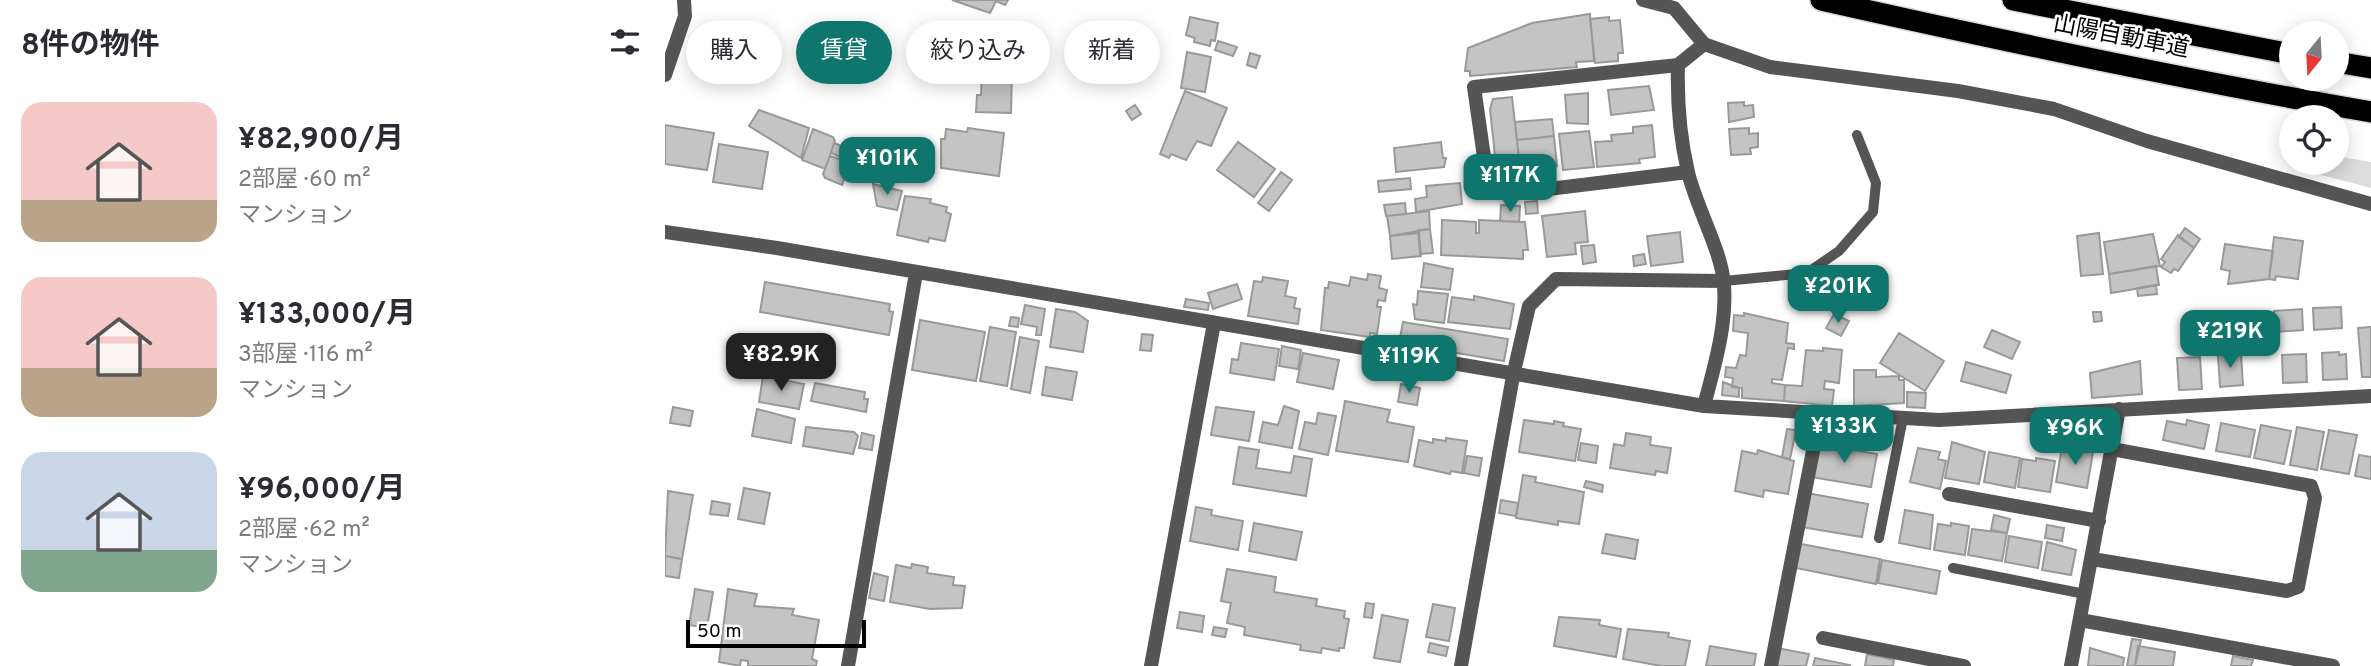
<!DOCTYPE html>
<html lang="ja">
<meta charset="utf-8">
<style>
:root{--surface:#fff;--page:#f7f7f7;--text:#2b2b33;--muted:#7c7c81;--accent:#0f766e}
body{margin:0;font-family:Overpass,"Noto Sans JP",sans-serif;background:var(--page);color:var(--text);height:100vh;display:flex;flex-direction:column;font-size:26px;white-space:nowrap}
*{box-sizing:border-box;margin:0}
p{font-size:23px;color:var(--muted)}
.icon{flex:none;width:38px;height:38px;fill:none;stroke:currentColor;stroke-width:2;stroke-linecap:round;stroke-linejoin:round}
.map{position:relative;flex:1;overflow:hidden}
.sheet{display:flex;flex-direction:column;background:var(--surface);width:665px}
.sheet>*{flex:none}
.hud{position:absolute;left:21px;top:21px;width:665px;height:63px;display:flex;gap:14px}
.needle{width:46px;rotate:198deg}
.fabs{position:absolute;left:1614px;top:21px;display:grid;gap:14px}
.fabs a{display:grid;place-items:center;width:70px;height:70px;border-radius:50%;background:var(--surface);box-shadow:0 4px 18px #0003;font-size:35px}
.scale{position:absolute;left:21px;bottom:18px;width:180px;box-sizing:border-box;padding-left:7px;border:4px solid #000;border-top:0;font-size:19px;line-height:24px;white-space:nowrap;color:#000;-webkit-text-stroke:5px #fff;paint-order:stroke}
.price{position:absolute;translate:-50% -60px;padding:0 16px;border-radius:14px;background:var(--accent);color:#fff;font-size:23px;line-height:46px;filter:drop-shadow(0 2px 4px #0008)}
.price::after{content:'';position:absolute;left:50%;top:42px;width:21px;height:16px;margin-left:-10px;background:inherit;clip-path:polygon(0 0,100% 0,50% 100%)}
.price.on{background:#222;color:#fff}
ul{padding:0;list-style:none}
li{display:flex;align-items:center;gap:21px;height:175px;padding:0 21px}
li span{display:grid;place-items:center;flex:none;width:196px;height:140px;border-radius:21px;color:#555}
li>.icon{margin-inline-start:auto}
span .icon{width:84px;height:84px;fill:#fffc;stroke-width:1}
li b{font-size:30px}
h2{display:flex;justify-content:space-between;align-items:center;height:84px;padding:0 21px;font-size:30px}
.pill{padding:0 24px;border-radius:32px;background:var(--surface);box-shadow:0 4px 18px #0003;font-size:24px;line-height:63px}
.pill.on{background:var(--accent);color:#fff}
main{display:flex;flex:1;min-height:0}
.map>svg:first-child{display:block}
.green{fill:#dcdcdc}
.building{fill:#c4c4c4;stroke:#999;stroke-width:2}
.lines{fill:none;stroke-linecap:round;stroke-linejoin:round}
.motorway-casing{stroke:#dbdbdb;stroke-width:24}
.service{stroke:#555;stroke-width:10}
.minor{stroke:#555;stroke-width:14}
.tertiary{stroke:#555;stroke-width:14}
.motorway{stroke:#000;stroke-width:21}
.labels{text-anchor:middle;dominant-baseline:central;stroke-width:5;stroke-linejoin:round;paint-order:stroke}
.street-label{font-size:23px;fill:#000;stroke:#fff}
</style>
<main>
<section class="sheet">
<h2>8件の物件<svg class="icon" aria-label="filters" viewBox="0 0 24 24"><path d="M4 7h16M4 17h16"/><circle cx="9" cy="7" r="2"/><circle cx="15" cy="17" r="2"/></svg></h2>
<ul>
<li><span style="background:linear-gradient(#f6c9c9 70%,#b9a48a 0)"><svg class="icon" aria-label="home" viewBox="0 0 24 24"><path d="M3 11l9-7 9 7M6 9v11h12V9"/></svg></span><div><b>¥82,900/月</b><p>2部屋 · 60 m²</p><p>マンション</p></div></li>
<li><span style="background:linear-gradient(#f6c9c9 65%,#b9a48a 0)"><svg class="icon" aria-label="home" viewBox="0 0 24 24"><path d="M3 11l9-7 9 7M6 9v11h12V9"/></svg></span><div><b>¥133,000/月</b><p>3部屋 · 116 m²</p><p>マンション</p></div></li>
<li><span style="background:linear-gradient(#c9d6e8 70%,#7fa58c 0)"><svg class="icon" aria-label="home" viewBox="0 0 24 24"><path d="M3 11l9-7 9 7M6 9v11h12V9"/></svg></span><div><b>¥96,000/月</b><p>2部屋 · 62 m²</p><p>マンション</p></div></li>
</ul>
</section>
<div class="map">
<svg width="1706" height="666" viewBox="0 0 1706 666">
<rect width="100%" height="100%" fill="#fff"/>
<path class="green" d="M1671 156 1706 162V188L1630 168 1632 163H1671Z"/>
<path class="building" d="M287 0H343L340 5 331 1 325 13Z
M925 14 929 61 911 62 912 67 805 76V71H800L803 48 867 23Z
M525 17 553 23 550 41 546 40 545 46 529 42 530 38 521 35Z
M944 17V21L955 20 958 53H953V61L930 63 925 19Z
M553 41 572 47 568 56 550 50Z
M522 52 546 57 540 92 516 88Z
M585 53 595 56 591 68 582 65Z
M317 70H347L346 113 311 112 312 95H316Z
M984 86 989 110 946 115 943 90Z
M520 91 562 108 546 146 532 141 521 160 506 154 504 158 495 154Z
M923 93V124L902 123 900 95Z
M847 97 856 176 837 178 832 175 825 109 828 99Z
M1079 102V106L1088 105 1089 117 1064 122 1063 103Z
M470 105 476 114 467 120 461 111Z
M94 110 144 128 136 158 84 126Z
M887 119 889 136 852 140 850 122Z
M0 125 49 133 42 170 0 164Z
M987 125 990 157 974 159 975 163 932 167 930 142 947 141 946 135 968 133V127Z
M303 128 339 133 334 176 276 168V139H280L281 129 302 132Z
M1084 128V134L1093 133V147L1085 148 1086 154 1066 155 1064 129Z
M148 129 168 137 170 141 160 169 137 160Z
M924 131 929 167 898 170 894 134Z
M889 136 892 166 855 169 852 140Z
M573 142 610 169 589 197 552 170Z
M776 142 778 158H781L779 167 731 172 729 148Z
M169 143 179 147 175 157 166 153Z
M54 144 103 152 97 189 48 182Z
M165 156 185 163 177 185 160 178 158 174Z
M616 172 627 180 604 211 593 203Z
M745 178 746 189 714 192 713 181Z
M795 183 797 204 751 212 750 199 762 197 761 186Z
M208 184 237 191 232 210 212 206Z
M240 196 266 199 265 203 282 207 281 212 286 214 280 241 264 238 263 242 232 235Z
M872 201 873 213 861 214 860 202Z
M740 203 741 214 721 216 719 205Z
M836 205 855 206 854 222 835 221Z
M764 211 765 229 725 236 722 216Z
M920 211 923 242 910 243 911 254 882 257 877 216Z
M777 220 811 222V233H814V220L860 222 863 250H858V259L776 255Z
M1520 228 1535 239 1529 248 1514 237Z
M765 229 768 253 755 254 753 230Z
M1015 232 1018 262 986 266 982 236Z
M754 233 756 256 727 259 725 236Z
M1434 233 1438 274 1416 276 1412 236Z
M1488 234 1495 266 1444 274 1439 242Z
M1513 235 1529 248 1513 271 1509 269 1506 273 1496 267 1500 262 1496 259Z
M1609 237 1638 241 1633 279 1611 276 1610 280 1604 279Z
M1560 244 1608 251 1604 279 1563 284 1565 271 1556 269Z
M929 245 931 262 918 264 916 246Z
M979 254 981 264 969 266 968 256Z
M759 263 788 269 785 290 756 287Z
M1491 266 1494 285 1446 293 1444 274Z
M703 274 716 276 714 288 722 290 720 301 713 300 712 307H716L712 334 705 333V337L656 330 660 288H663L664 282 684 286 686 277 702 280Z
M598 277 623 281 620 296 631 298 629 308 635 309 633 324 583 316 589 281 597 282Z
M100 282 225 304 224 311 228 312 224 335 95 312Z
M572 284 577 299 548 309 543 293Z
M1491 285 1492 294 1473 296 1472 288Z
M753 291 783 294 779 323 750 319 748 304 752 305Z
M809 296 849 304 845 329 783 322 787 297 809 300Z
M521 299 544 303 543 310 519 307Z
M360 305 380 309 376 335H371L372 327 356 324Z
M1676 307 1677 328 1649 330 1648 308Z
M391 309 410 312 423 321 418 352 385 347Z
M1637 309 1638 330 1610 332 1609 311Z
M1428 312H1436L1437 321 1429 322Z
M1569 312 1571 343 1547 345 1545 313Z
M1576 312H1594V329H1576Z
M1079 313 1123 323 1121 343 1129 344V349L1123 348 1117 380 1107 379V383L1120 385 1119 401 1077 398V388L1067 387 1068 378 1060 377 1061 367 1071 368 1075 355 1081 356 1083 333 1068 331 1069 315 1079 316Z
M1169 314 1184 321 1176 336 1161 328Z
M346 317 354 318 353 327 344 326Z
M255 320 320 332 311 381 247 370Z
M738 322 843 339 839 361 734 343Z
M325 327 351 332 342 386 315 381Z
M1706 327V377H1697L1693 328Z
M1327 330 1355 342 1347 359 1319 347Z
M1234 333 1279 361 1260 391 1215 363Z
M477 334 488 335 486 351 475 350Z
M355 337 374 341 365 393 346 389Z
M576 343 614 349 609 380 565 373 567 359 573 360Z
M617 346 636 350 633 369 614 366Z
M1158 348 1177 350 1174 383 1160 381 1159 389 1169 390 1167 406 1119 401 1120 385 1137 386 1141 350 1158 351Z
M1674 352V355L1681 354 1682 379 1658 380 1657 353Z
M638 353 674 360 668 389 632 382Z
M1576 354 1578 385 1555 387 1553 355Z
M1641 354 1642 382 1618 383 1617 355Z
M1535 357 1537 389 1514 390 1512 358Z
M1475 361 1477 394 1427 398 1425 373Z
M1301 362 1346 375 1341 393 1296 381Z
M381 367 412 372 407 400 377 395Z
M1189 370H1211V377L1234 376V380H1239V403L1189 406Z
M98 376 139 384 134 409 94 402Z
M1058 382 1074 388V397L1057 395Z
M150 383 200 392 199 399H203L201 412 146 401Z
M736 384 755 388 752 405 733 402Z
M1242 392 1261 393 1260 408 1242 407Z
M680 401 725 410 722 422 749 427 743 462 671 451Z
M619 406 634 411 627 448 594 442 598 422 613 425Z
M8 407 28 411 25 426 5 423Z
M551 407 589 412 584 441 546 435Z
M92 409 130 419 126 443 87 436Z
M653 413 671 416 663 455 634 449 640 422 651 424Z
M859 420 889 424V421L899 423 898 426 916 429 910 461 854 452Z
M1522 420 1544 425 1539 449 1498 440 1502 421 1521 425Z
M1556 423 1590 430 1585 457 1551 451Z
M1596 425 1626 431 1619 464 1589 458Z
M141 427 189 432 193 436 188 454 138 446Z
M1632 427 1659 432 1652 470 1625 465Z
M1122 429 1131 430 1125 459 1117 457Z
M1664 430 1692 435 1684 474 1656 469Z
M197 433 209 436 207 450 194 448Z
M961 433 986 437 985 445 1006 448 1002 473 991 471 990 475 945 468 949 444 959 446Z
M781 438 802 441 797 473 786 471 785 474 749 466 754 440 768 443V439L781 441Z
M1287 442 1320 452 1314 484 1280 478Z
M916 443 933 446 931 463 913 460Z
M1151 444 1212 454 1206 487 1146 477Z
M574 447 594 450 591 468 626 473 629 456 647 459 641 496 568 484Z
M1397 447 1428 452 1422 488 1391 482Z
M1253 448 1275 452 1273 459 1281 461 1275 489 1245 482Z
M1093 450 1129 461 1123 494 1099 490 1098 497 1070 491 1077 451 1092 454Z
M1324 452 1355 458 1350 488 1319 482Z
M1694 455 1706 457V479L1690 476Z
M802 456 817 458 814 476 799 473Z
M1371 458 1390 461 1385 492 1353 487 1357 459 1371 461Z
M858 475 871 477 870 482 919 492 914 524 893 521V525L851 518Z
M921 481 938 485 937 492 919 487Z
M79 488 105 493 99 524 73 519Z
M3 491 28 495 17 559 0 556Z
M1142 493 1203 504 1197 537 1136 527Z
M836 500 853 503 851 516 834 513Z
M47 501 65 504 63 516 45 514Z
M531 507 547 510 546 515 578 521 573 550 525 541Z
M1240 510 1268 515 1265 549 1234 543Z
M1329 515 1345 519 1342 533 1326 530Z
M589 523 637 532 631 560 584 551Z
M1286 523 1304 526 1300 555 1269 550 1273 524 1286 526Z
M1382 525 1399 528 1397 541 1380 538Z
M1307 529 1342 533 1337 561 1303 555Z
M941 534 973 540 970 559 937 553Z
M1344 536 1377 542 1373 568 1340 562Z
M1382 542 1411 550 1406 575 1377 570Z
M1131 543 1215 559 1211 584 1126 567Z
M0 556 17 559 14 578 0 576Z
M1217 560 1275 571 1271 594 1213 583Z
M247 564 263 567 262 573 289 577 288 585 300 586 297 608 265 609 225 602 231 565 246 568Z
M562 569 611 577 609 592 652 599 651 606 680 611 679 618 684 619 679 648H674V651L657 648 656 653 635 650 636 645 579 635 580 627 562 623 566 603 556 601Z
M209 573 223 577 219 601 204 598Z
M30 589 48 592 42 628 24 625Z
M63 589 92 594 89 606 129 609 127 615 154 620 147 659 152 661 151 666H83V661L76 660 75 666 54 662Z
M701 603 709 604 707 618 699 617Z
M768 604 790 608 784 641 761 637Z
M515 612 539 616 537 632 512 628Z
M717 615 743 620 735 662 709 658Z
M894 617 935 620 934 625 956 629 951 657 889 646Z
M549 627 562 629 560 637 547 635Z
M963 629 1004 633 1003 637 1025 641 1020 666H996L958 659Z
M1467 639 1476 640 1470 666H1462Z
M765 643 783 647 781 656 763 652Z
M1045 646 1091 654 1089 666H1041Z
M1473 646 1510 652 1508 666H1470Z
M1112 648 1144 654 1141 666H1108Z
M1425 648 1459 658 1458 666H1423Z
M1202 654 1229 660 1228 666H1200Z
M1568 656 1588 660 1586 666H1566Z
M1150 658 1185 665 1184 666H1148Z"/>
<g class="lines">
<g class="motorway-casing">
<path id="motorway" d="M1156 0C1338 41 1521 80 1706 112
M1348 0 1626 54
M1671 62 1706 68"/>
</g>
<path class="service" d="M1059 281 1142 273 1174 251 1208 212 1211 183 1192 135
M1214 538 1238 418
M1288 568 1420 594"/>
<path class="minor" d="M1039 44 1013 65C1012 99 1015 138 1023 172 1031 207 1057 251 1059 285 1062 326 1049 367 1039 406
M1013 65 809 87 823 185 843 194 1023 172
M0 75 20 16 19 0
M0 232 112 248 1039 406 1274 420 1706 396
M1284 494 1434 521
M1427 559 1622 591 1633 587 1650 498 1646 486 1447 449
M1415 620 1668 666
M1158 638 1299 666
M183 666 251 273
M486 666 549 323
M796 666 848 376 864 306 891 279 1059 281
M1106 666 1155 415
M1406 666 1454 409"/>
<path class="tertiary" d="M978 0 1009 8 1039 44 1105 67 1293 91 1389 109 1482 141 1706 204"/>
<use href="#motorway" class="motorway"/>
</g>
<g class="labels">
<g class="street-label">
<text transform="translate(1456 38) rotate(11)">山陽自動車道</text>
</g>
</g>
</svg>
<div class="fabs">
<a><svg class="needle" viewBox="-14 -14 28 28"><path d="M0-13l5 13h-10z" fill="#e53935"/><path d="M0 13l5-13h-10z" fill="#7c7c81"/></svg></a>
<a><svg class="icon" aria-label="locate" viewBox="0 0 24 24"><circle cx="12" cy="12" r="6"/><path d="M12 2v4M12 18v4M2 12h4M18 12h4"/></svg></a>
</div>
<div class="scale">50 m</div>
<b class="price" style="left:222px;top:197px">¥101K</b>
<b class="price" style="left:845px;top:214px">¥117K</b>
<b class="price" style="left:1173px;top:325px">¥201K</b>
<b class="price" style="left:1565px;top:370px">¥219K</b>
<b class="price on" style="left:116px;top:393px">¥82.9K</b>
<b class="price" style="left:744px;top:395px">¥119K</b>
<b class="price" style="left:1179px;top:465px">¥133K</b>
<b class="price" style="left:1410px;top:467px">¥96K</b>
<div class="hud">
<a class="pill">購入</a>
<a class="pill on">賃貸</a>
<a class="pill">絞り込み</a>
<a class="pill">新着</a>
</div>
</div>
</main>
